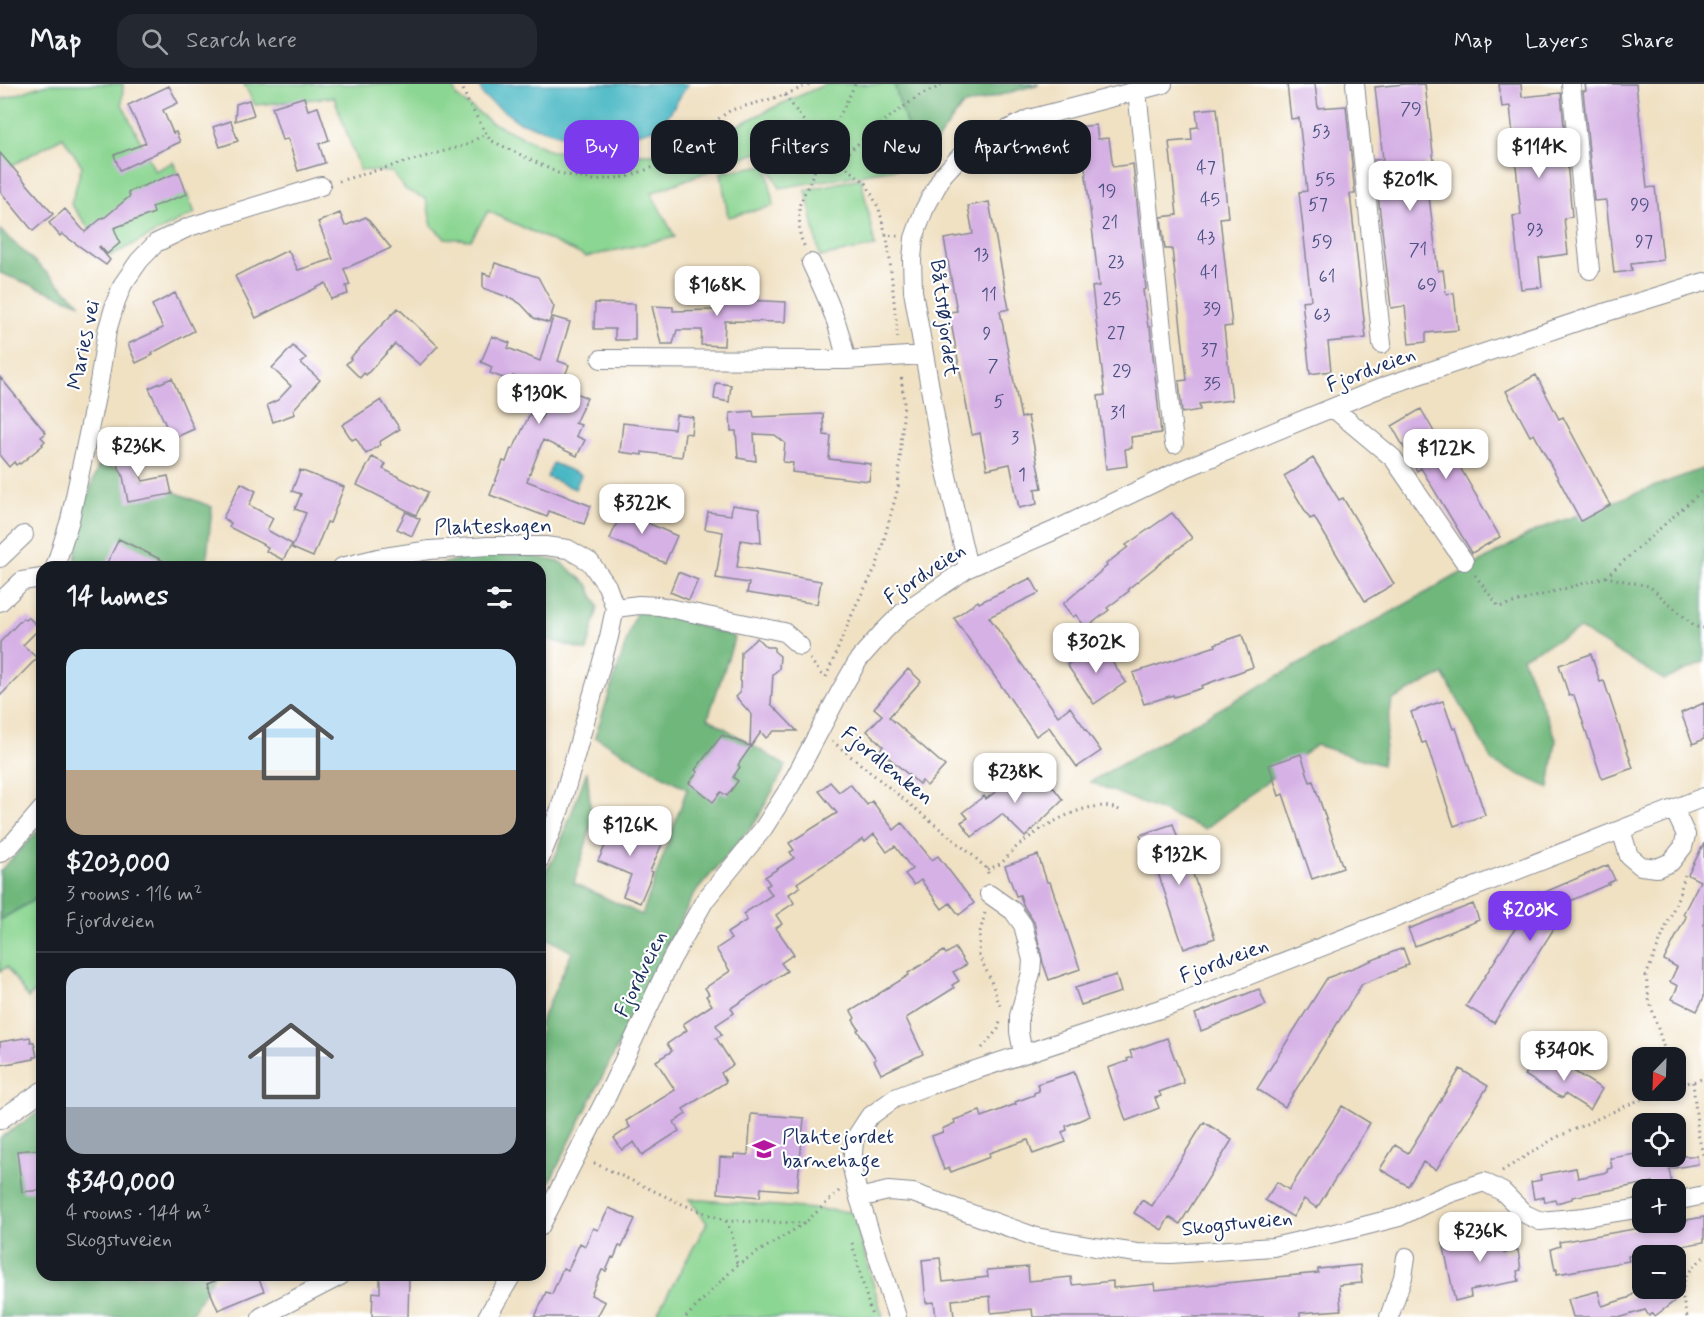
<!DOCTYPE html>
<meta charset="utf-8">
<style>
:root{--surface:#171b24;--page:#242831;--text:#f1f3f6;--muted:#9ea1a6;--line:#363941;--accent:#7c3aed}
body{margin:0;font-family:Mynerve,sans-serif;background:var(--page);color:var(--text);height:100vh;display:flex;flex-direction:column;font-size:22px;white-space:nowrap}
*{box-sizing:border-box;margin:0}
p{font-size:20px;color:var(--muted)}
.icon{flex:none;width:33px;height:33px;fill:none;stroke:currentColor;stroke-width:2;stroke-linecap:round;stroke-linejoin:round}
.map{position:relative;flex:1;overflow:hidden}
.drawer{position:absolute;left:36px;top:477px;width:510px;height:720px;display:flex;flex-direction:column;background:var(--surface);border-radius:18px;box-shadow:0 3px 9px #0003}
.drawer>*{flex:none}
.guide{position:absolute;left:564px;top:36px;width:570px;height:54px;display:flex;gap:12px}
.needle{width:39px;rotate:203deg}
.controls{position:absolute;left:1632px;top:963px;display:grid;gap:12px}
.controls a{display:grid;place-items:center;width:54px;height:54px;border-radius:12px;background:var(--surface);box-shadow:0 3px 9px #0003;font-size:30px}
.price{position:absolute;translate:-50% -51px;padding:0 14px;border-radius:12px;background:#fff;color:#222;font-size:20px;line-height:39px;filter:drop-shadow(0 2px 3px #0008)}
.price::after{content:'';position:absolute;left:50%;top:36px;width:18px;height:14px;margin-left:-9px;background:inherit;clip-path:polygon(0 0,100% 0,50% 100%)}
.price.active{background:var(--accent);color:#fff}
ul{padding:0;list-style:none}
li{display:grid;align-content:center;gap:12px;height:318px;padding:0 30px}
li+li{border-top:2px solid var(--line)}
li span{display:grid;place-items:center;height:186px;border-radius:18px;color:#555}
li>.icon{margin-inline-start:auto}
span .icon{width:108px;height:108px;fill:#fffc;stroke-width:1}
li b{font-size:26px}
h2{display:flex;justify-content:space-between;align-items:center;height:72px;padding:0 30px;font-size:26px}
.tag{padding:0 21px;border-radius:18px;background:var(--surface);box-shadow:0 3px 9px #0003;font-size:21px;line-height:54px}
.tag.active{background:var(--accent);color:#fff}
header{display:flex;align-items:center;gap:36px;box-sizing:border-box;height:84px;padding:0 30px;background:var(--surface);border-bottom:2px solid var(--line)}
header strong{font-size:28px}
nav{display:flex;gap:33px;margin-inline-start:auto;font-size:21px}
.search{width:420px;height:54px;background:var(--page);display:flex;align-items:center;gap:15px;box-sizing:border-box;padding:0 21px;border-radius:18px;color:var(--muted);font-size:22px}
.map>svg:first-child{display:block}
.green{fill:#8bd692;stroke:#538278;stroke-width:1.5}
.forest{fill:#70b77c;stroke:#46736d;stroke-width:1.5}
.water{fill:#4ab8c4;stroke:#327491;stroke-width:1.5}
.building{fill:#d6b1e5}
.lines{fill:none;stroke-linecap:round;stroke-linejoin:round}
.minor-casing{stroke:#868890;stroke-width:20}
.path{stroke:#868890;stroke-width:3;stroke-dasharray:1.5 4.5;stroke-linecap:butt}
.minor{stroke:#fff;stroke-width:18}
.labels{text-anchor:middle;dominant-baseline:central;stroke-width:4.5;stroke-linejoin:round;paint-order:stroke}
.number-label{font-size:18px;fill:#4a5080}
.street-label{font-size:21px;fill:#1b2f5e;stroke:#fff}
.poi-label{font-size:21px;fill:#1b2f5e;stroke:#fff;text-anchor:start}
</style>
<header>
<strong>Map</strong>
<div class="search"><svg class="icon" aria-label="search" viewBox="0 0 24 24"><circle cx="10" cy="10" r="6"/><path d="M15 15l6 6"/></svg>Search here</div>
<nav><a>Map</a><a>Layers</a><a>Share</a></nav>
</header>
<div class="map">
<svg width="1704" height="1233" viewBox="0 0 1704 1233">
<rect width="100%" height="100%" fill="#fff"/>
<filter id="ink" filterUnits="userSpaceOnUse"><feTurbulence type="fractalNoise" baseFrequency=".0167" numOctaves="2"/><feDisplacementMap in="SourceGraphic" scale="12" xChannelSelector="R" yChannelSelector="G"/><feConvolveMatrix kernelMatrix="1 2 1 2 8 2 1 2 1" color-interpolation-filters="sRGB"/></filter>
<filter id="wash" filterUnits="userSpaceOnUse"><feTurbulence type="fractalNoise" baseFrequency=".008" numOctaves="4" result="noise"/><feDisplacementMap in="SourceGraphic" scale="24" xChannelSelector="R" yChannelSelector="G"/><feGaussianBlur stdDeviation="1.35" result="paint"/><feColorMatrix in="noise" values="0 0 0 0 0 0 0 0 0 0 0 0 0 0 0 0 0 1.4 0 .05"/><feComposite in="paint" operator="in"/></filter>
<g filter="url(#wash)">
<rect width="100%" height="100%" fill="#f0e1c3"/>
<path class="green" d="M47 0H123L122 20 155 87 173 78 195 129 110 172 71 120 82 82 63 53 0 88V16Z
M244 0H452L457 13 491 38 551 67 638 70H679L777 22 826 0H894L919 81 780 104 761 67 651 109 675 153 586 173 488 127 471 156 445 154 432 142 426 115 406 106 392 88 360 86 334 13 255 21Z
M767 81 773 122 728 133 721 88Z
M861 94 875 162 820 173 806 106Z
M42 811V901L28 914 7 883 0 887V836Z
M689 1115 852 1128 883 1233H655L707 1139Z"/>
<path class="forest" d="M894 0H1039L962 22 919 81Z
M0 146 81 220 0 189Z
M100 378 212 423 207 473 210 483H75L78 439Z
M1704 384V578L1664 596 1580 545 1522 573 1556 655 1549 704 1494 679 1443 590 1392 616 1382 681 1316 661 1205 745 1090 698 1537 446Z
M526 471 560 478 588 500 598 523 587 567 540 553V483H427L475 472Z
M638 522 735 553 708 634 786 682 756 737 694 810 550 1097 540 1099V939L572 868 540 850V796L556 771 587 687 592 740 574 799 642 831 687 705 595 653Z
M42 743V811L0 836V787Z
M42 1026V1191H214L190 1233H0V1054Z"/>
<path class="water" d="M479 0H688L661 43 629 52 574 55 519 38 483 12Z
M553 379 581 391 575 405 547 393Z"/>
<g id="blocks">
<path class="building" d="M1287 0H1315L1318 24 1346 22 1355 110H1350L1366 254 1328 258 1331 287 1310 290 1302 217 1311 216 1299 108 1307 107 1299 34 1291 35Z
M1405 0H1425L1434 78 1425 79 1438 187 1443 186 1446 210 1454 209 1458 246 1426 249V258L1409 260 1405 222 1391 224 1374 76 1383 75 1375 3Z
M1499 0H1521L1522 13 1561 9 1572 133 1564 134 1568 170 1539 174 1542 203 1521 205 1513 132 1521 131 1510 22 1502 23Z
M1585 0H1636L1647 104 1655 103 1663 176 1631 180 1632 187 1614 189 1606 116 1594 117 1583 7H1586Z
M169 2 178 19 163 26 173 49 176 48 180 58 120 86 114 71 146 59 128 21Z
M304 13 308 26 318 23 329 56 319 60 325 79 298 87 288 55 282 56 272 23Z
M249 16 254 31 235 37 236 20Z
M1217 24 1228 133 1220 134 1232 242 1224 243 1232 316 1199 320 1200 326 1182 329 1179 297 1187 296 1172 165H1165L1161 133 1177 131 1169 58 1192 56 1191 44 1198 43 1196 26Z
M231 37 238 57 220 63 213 43Z
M1096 41 1098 55 1109 54 1113 83 1133 80 1146 205 1143 206 1148 243H1150L1161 349 1131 353 1132 364 1125 365 1127 382 1106 385 1098 312 1105 311 1092 203 1099 202 1082 58 1079 59 1077 43Z
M0 69 53 130 33 147 0 107Z
M179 88 187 110 152 123 154 129 114 144 120 159 107 170 100 162 99 163 110 176 106 181 62 150 60 152 49 139 65 125 85 148 103 133 104 134 130 112 128 108Z
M989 118 1009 225 1000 227 1021 334 1028 332 1042 404 1035 405 1037 420 1019 424 1010 380 987 385 980 349 972 351 949 228 957 227 944 155 973 150 968 122Z
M340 129 345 142 366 133 391 164 344 185 350 201 346 202 348 210 331 215 326 199 256 234 235 192 288 166 298 186 333 175 318 138Z
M495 179 538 193 554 223 549 239 534 234 521 220 513 215 483 204V189L491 192Z
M713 204 744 205 743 216 786 218 785 238 725 237 724 262 701 261 702 246H677L673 260H661L652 222 673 223V227L713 226Z
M175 209 194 247 152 269 153 271 136 279 128 260 163 244 152 221Z
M595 219 635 220V256H615V245H594Z
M398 224 438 262 420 281 395 260 366 291 364 289 360 294 346 280 351 275 350 274Z
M553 233 570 238 558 277 569 281 561 302 587 314 575 339 581 341 576 352 585 356 577 372 543 356 527 397 591 422 584 440 549 427 547 433 490 411 503 377 506 378 511 364 513 365 530 330 541 335 554 309 513 292 511 297 490 289 492 283 481 278 492 252 510 259 508 264 540 277Z
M293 262 306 274 301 279 320 296 293 326 295 330 273 338 267 321 278 316 291 302 272 284Z
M1536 291 1559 335 1563 333 1610 421 1581 437 1534 350 1530 352 1506 307Z
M0 293 46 349 41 353 45 357 42 360 43 361 20 380 19 379 16 381 14 378 9 383 0 372Z
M172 294 194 345 172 355 149 304Z
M716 299 731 301 729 318 714 315Z
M381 316 400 345 379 358 380 361 366 370 356 354 352 356 342 341Z
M1421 325 1446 369 1450 366 1500 453 1472 469 1421 384 1417 387 1392 342Z
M753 327 754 333 823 330 824 351 831 352 829 375 871 380 869 397 792 388 793 379 783 378 785 359 775 351 754 350 756 377 738 374 736 347H731L730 329Z
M676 331 693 333 691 350 685 349 682 373 642 368V371L620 368 623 339 674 345Z
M125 358 143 397 168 392 172 410 128 418 123 392 110 365Z
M372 373 386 380 383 385 428 408 416 431 357 401Z
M1313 374 1339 416 1343 414 1394 500 1365 517 1314 433 1310 435 1284 392Z
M300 386 344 403 330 439 327 438 313 473 292 464 306 429 295 425 301 410 292 407Z
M241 399 256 407 249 421 273 434 267 446 292 460 283 476 266 467 268 463 229 443 231 439 223 434Z
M625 419 647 429 643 437 677 452 665 479 610 455Z
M732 421 759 425 761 459 741 456 737 483 821 497 817 520 747 509 749 499 716 494 723 448 705 445 708 428 731 431Z
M406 428 420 435 412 452 397 445Z
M1172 429 1192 454 1128 505 1129 507 1107 524 1109 526 1086 544 1076 531 1073 533 1063 520 1107 482 1106 480 1128 463 1126 461Z
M119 455 176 483H105Z
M678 488 698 496 689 516 670 508Z
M1031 494 1039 509 989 533 1058 632 1070 623 1101 667 1077 683 1049 643 1036 652 954 534 978 517 979 519Z
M28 533 40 544 23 561 37 574 0 612V558L23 534 25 536Z
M1242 551 1253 583 1201 602 1202 604 1174 613 1173 611 1144 620 1133 589 1216 562 1215 560Z
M757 554 766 563H774V567L780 572 779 585 773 590 771 620 797 647H774L766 654 761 648 738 681 740 683 733 693 738 697 727 712 721 708 713 718 689 699 698 688 695 686 722 651 750 662 751 630 736 613 740 609 741 568Z
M1099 559 1126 598 1094 620 1067 581Z
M1591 570 1600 598 1604 597 1633 684 1602 695 1574 611 1569 612 1559 581Z
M908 585 921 597 889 633 945 682 927 702 922 697 919 700 880 666 883 662 867 647 882 631 874 624Z
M1443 617 1453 645 1456 644 1485 731 1454 742 1426 658 1422 659 1411 628Z
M1704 619V655L1693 660 1681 629Z
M1301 670 1310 698 1313 697 1343 784 1312 795 1283 710 1279 712 1269 681Z
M1037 682 1063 716 1025 753 1002 730 972 753 961 738 968 734 963 728 984 712 986 715 1010 697 1013 700Z
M830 698 839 708 850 700 867 721 872 717 894 746 902 739 932 776 938 772 974 819 959 831 950 819 942 825 921 796 914 801 905 790 912 785 895 762 887 768 874 750 865 758 863 755 797 799 800 803 789 810 794 819 776 831 782 840 776 844 794 870 781 879 787 887 731 924 734 929 716 941 722 951 716 954 733 981 721 989 726 998 683 1025 686 1030 674 1038 679 1047 642 1071 634 1058 622 1066 614 1054 630 1043 626 1037 675 1006 656 977 672 967 667 960 687 946 683 940 712 921 706 912 709 910 705 904 730 887 716 865 731 855 727 849 747 836 743 830 772 811 766 802 770 800 765 793 794 774 790 768 794 766 789 759 837 729 819 707Z
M608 737 662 760 650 787 653 788 640 819 623 812 631 791 598 777 605 762 599 759Z
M1173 740 1182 767H1185L1215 854 1184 865 1155 780 1151 781 1140 751Z
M1704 759V913L1697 927 1672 915 1678 902 1670 898 1677 883 1664 876 1686 833 1683 830 1700 797 1688 791Z
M1038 771 1047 798H1050L1080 885 1049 896 1043 879 1034 838 1024 823 1020 811 1016 812 1005 782Z
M1608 781 1615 796 1608 799 1609 800 1572 816 1494 939 1466 922 1539 807 1543 809Z
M1473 820 1479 836 1415 862 1408 845Z
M955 864 966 881 953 888 959 897 952 901 954 904 906 934 923 970 881 990 874 976 876 975 857 946 859 945 853 936 855 934 851 927 909 891 908 889 944 867 946 870Z
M1403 864 1409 880 1405 881V883L1362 900 1285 1023 1257 1005 1327 894Z
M1116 891 1121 908 1081 921 1075 904Z
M1259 905 1266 921 1201 947 1195 930Z
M30 953 31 958H34L37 973H34V975L0 981V958Z
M1167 954 1184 999 1159 1008 1161 1012 1155 1014 1159 1024 1126 1037 1108 984 1128 977 1127 975 1132 973 1130 967Z
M1550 972 1602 1005 1590 1026 1565 1010 1563 1014 1556 1011 1525 991 1536 975 1539 977 1540 975 1546 979Z
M1460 985 1488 1002 1436 1086 1423 1078 1408 1102 1380 1085 1395 1061 1408 1069Z
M1074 988 1090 1032 1066 1042 1067 1046 1062 1048 1066 1058 1033 1070 1028 1056 989 1069 990 1073 951 1088 949 1084 944 1086 932 1052 943 1048 942 1045 955 1039 954 1036 980 1027 982 1033 1016 1020 1015 1018 1034 1011V1009L1039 1007 1037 1000Z
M1342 1022 1370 1039 1317 1124 1304 1115 1293 1133 1265 1116 1277 1098 1289 1106Z
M751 1030 804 1034 797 1107 761 1104 760 1113 718 1109 720 1073 734 1074V1070L748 1071Z
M1204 1038 1232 1056 1180 1140 1169 1133 1162 1146 1134 1129 1142 1116 1152 1122Z
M42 1065V1106L22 1108 17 1067Z
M1636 1070 1637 1072H1697L1698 1080 1669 1085 1673 1106H1654L1653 1098 1572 1113V1115L1556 1119 1555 1116 1545 1118 1544 1113 1534 1115 1531 1098 1541 1096 1540 1091 1576 1084 1578 1094 1608 1088 1607 1085 1612 1084 1610 1074Z
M609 1124 635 1135 622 1163 619 1162 614 1174 612 1173 606 1187 602 1186 591 1211 605 1218 597 1233H535L546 1208 552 1210 563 1184 568 1186 580 1159 585 1162 593 1144 598 1146Z
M1704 1133V1158L1628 1172 1629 1177 1557 1190V1185L1555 1186 1551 1165 1560 1162 1559 1158Z
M1500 1143 1504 1169 1518 1166 1521 1186 1517 1187 1519 1197 1470 1206 1471 1213 1455 1217 1443 1159 1479 1152 1484 1150 1483 1146Z
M940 1174 943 1198 988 1193 987 1186 1028 1183 1029 1197 1071 1193 1072 1201 1113 1197V1204L1154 1200 1155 1206 1277 1194V1193L1318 1189V1185L1360 1181 1362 1199 1339 1201 1341 1226 1300 1229V1233H1033L1032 1225 991 1229 990 1212 952 1216 954 1233H936L934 1218 926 1219 922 1176Z
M229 1191H257L264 1207 218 1226 207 1200Z
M380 1191 409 1192 408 1233 372 1232 373 1208 380 1209Z
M1641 1204H1667L1676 1216 1655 1232 1653 1229 1649 1232 1645 1226 1622 1233H1573L1568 1215 1598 1207 1602 1222 1628 1214Z"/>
</g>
</g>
<g filter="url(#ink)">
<use href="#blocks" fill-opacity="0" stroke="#868890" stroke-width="1.5"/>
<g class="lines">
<g class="minor-casing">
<path id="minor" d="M1355 0 1382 260
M1571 0 1590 186
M1137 7 1174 360
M811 179C826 211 840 241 846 276
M601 275 846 276 924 271
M1333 324 1393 374 1464 477
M0 474 24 451
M55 483 70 436 99 298 107 247 116 217 123 200 139 177 156 159 189 143 321 102
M342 483 378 474 430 466 488 462H545L568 465 590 478 607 502 615 524 609 553 560 725 540 775
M968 484 940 361 913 207 912 175 914 154 924 126 943 91 967 65 1029 35 1163 0
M0 518 22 497 42 494
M615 524 639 521 659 522 784 548 800 562
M1621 746 1629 772 1641 782 1657 784 1671 778 1683 763 1686 751 1674 725
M0 769 12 760 42 725
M989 810 1013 827 1023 841 1032 876 1031 889 1019 932V948L1023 970
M0 1036 42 1007
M859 1114 888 1107 913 1109 1036 1153 1095 1163 1137 1169 1171 1170 1273 1163 1352 1145 1399 1133 1425 1120 1451 1109 1484 1098 1503 1108 1525 1130 1540 1137 1584 1133 1642 1124
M1676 1117 1704 1111
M540 1143 606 1014 671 876 705 816 763 745 791 701 841 606 859 575 883 548 902 529 968 484 1051 448 1181 386 1383 303 1594 232 1704 198
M261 1233 340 1192
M487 1233 512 1191
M897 1233 859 1114 852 1084 854 1056 869 1033 895 1014 924 1003 1181 918 1704 713
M1389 1233 1403 1193 1406 1173"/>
</g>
<path class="path" d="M461 0 468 18 490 56 558 89 594 96 627 93 654 83 685 58 731 26 785 11 810 0
M855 0 824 65 866 99 879 125 886 151 898 152
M785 11 824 65 799 122 800 152 805 164
M839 76 883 38 920 11 946 0
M339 97 466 61 485 50
M886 151 889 167 898 257
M1475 491 1499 523 1606 493 1649 502 1696 543 1704 544
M1606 493 1704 405
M810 575 824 594
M826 593 856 521 877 481 898 404 904 319 901 290
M832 657 971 770 987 785 989 793
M987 785C1007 780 1005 772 1019 761 1042 743 1092 710 1121 727
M985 829 980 848 979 872 990 894 1001 925
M982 964 998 945 1000 938
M1667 974 1649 915 1646 892 1679 811 1685 791
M1693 998 1698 1050 1704 1074
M1676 1000 1693 998 1704 994
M594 1079 684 1121 726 1137 805 1139
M1502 1087 1555 1054 1661 1006
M726 1137 732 1150 737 1181
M852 1159 872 1233
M686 1233 737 1181 805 1139 839 1107
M1687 1233C1679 1203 1680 1194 1704 1173"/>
<use href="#minor" class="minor"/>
</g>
</g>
<defs>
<g id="school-bare" transform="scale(1.8)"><path d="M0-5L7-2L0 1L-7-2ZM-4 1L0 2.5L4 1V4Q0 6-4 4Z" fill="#b5179e" stroke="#fff" stroke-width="2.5" paint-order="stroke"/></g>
</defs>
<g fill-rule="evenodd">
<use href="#school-bare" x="764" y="1065"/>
</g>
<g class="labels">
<g class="number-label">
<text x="1411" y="25">79</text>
<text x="1321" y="48">53</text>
<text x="1206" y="84">47</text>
<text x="1325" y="96">55</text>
<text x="1107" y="107">19</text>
<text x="1210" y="116">45</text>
<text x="1318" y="121">57</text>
<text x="1640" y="121">99</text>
<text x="1110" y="139">21</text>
<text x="1535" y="146">93</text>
<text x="1206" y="154">43</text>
<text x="1322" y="158">59</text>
<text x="1644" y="158">97</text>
<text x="1418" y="166">71</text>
<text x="981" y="171">13</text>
<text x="1116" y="178">23</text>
<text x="1209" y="189">41</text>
<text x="1327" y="193">61</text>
<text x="1427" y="201">69</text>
<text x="989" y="211">11</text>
<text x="1112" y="215">25</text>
<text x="1212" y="225">39</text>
<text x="1322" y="231">63</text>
<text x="1116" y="249">27</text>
<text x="987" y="250">9</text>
<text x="1209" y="266">37</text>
<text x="993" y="282">7</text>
<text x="1122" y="287">29</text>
<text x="1212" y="300">35</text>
<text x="999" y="318">5</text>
<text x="1118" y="329">31</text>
<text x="1015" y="354">3</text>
<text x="1022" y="391">1</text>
</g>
<g class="street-label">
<text transform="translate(944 234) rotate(83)">Båtstøjordet</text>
<text transform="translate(84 261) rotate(-78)">Maries vei</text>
<text transform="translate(1371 286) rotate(-21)">Fjordveien</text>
<text transform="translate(493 443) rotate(-1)">Plahteskogen</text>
<text transform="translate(925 490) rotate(-34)">Fjordveien</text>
<text transform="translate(887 682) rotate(39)">Fjordlenken</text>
<text transform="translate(1224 877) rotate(-21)">Fjordveien</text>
<text transform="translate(641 890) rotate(-64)">Fjordveien</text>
<text transform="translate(1237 1140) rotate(-6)">Skogstuveien</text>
</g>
<g class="poi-label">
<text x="782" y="1053">Plahtejordet<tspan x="782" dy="24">barnehage</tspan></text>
</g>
</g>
</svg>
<div class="controls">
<a><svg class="needle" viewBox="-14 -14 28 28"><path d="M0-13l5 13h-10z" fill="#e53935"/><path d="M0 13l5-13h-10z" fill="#9ea1a6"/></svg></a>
<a><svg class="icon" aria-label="locate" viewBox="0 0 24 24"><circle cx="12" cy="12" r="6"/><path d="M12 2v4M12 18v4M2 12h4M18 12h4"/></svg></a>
<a>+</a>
<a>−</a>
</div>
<b class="price" style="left:1539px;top:95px">$114K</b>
<b class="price" style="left:1410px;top:128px">$201K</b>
<b class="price" style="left:717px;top:233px">$168K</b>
<b class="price" style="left:539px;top:341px">$130K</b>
<b class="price" style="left:138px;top:394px">$236K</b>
<b class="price" style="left:1446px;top:396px">$122K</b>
<b class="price" style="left:642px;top:451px">$322K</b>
<b class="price" style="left:1096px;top:590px">$302K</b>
<b class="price" style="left:1015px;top:720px">$238K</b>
<b class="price" style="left:630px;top:773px">$126K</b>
<b class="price" style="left:1179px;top:802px">$132K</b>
<b class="price active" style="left:1530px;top:858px">$203K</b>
<b class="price" style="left:1564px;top:998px">$340K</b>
<b class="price" style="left:1480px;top:1179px">$236K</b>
<div class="guide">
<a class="tag active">Buy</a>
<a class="tag">Rent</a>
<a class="tag">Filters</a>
<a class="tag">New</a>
<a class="tag">Apartment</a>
</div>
<section class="drawer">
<h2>14 homes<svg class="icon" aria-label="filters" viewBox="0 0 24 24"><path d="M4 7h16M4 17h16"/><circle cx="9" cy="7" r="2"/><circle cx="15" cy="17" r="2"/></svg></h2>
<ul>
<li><span style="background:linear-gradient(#bfe0f5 65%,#b9a48a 0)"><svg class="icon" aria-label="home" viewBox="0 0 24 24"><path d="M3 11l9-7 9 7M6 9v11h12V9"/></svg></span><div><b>$203,000</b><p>3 rooms · 116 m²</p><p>Fjordveien</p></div></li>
<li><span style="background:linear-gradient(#c9d6e8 75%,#9aa5b1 0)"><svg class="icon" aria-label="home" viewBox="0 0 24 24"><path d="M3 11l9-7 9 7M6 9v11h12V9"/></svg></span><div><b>$340,000</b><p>4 rooms · 144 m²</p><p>Skogstuveien</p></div></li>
</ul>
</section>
</div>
